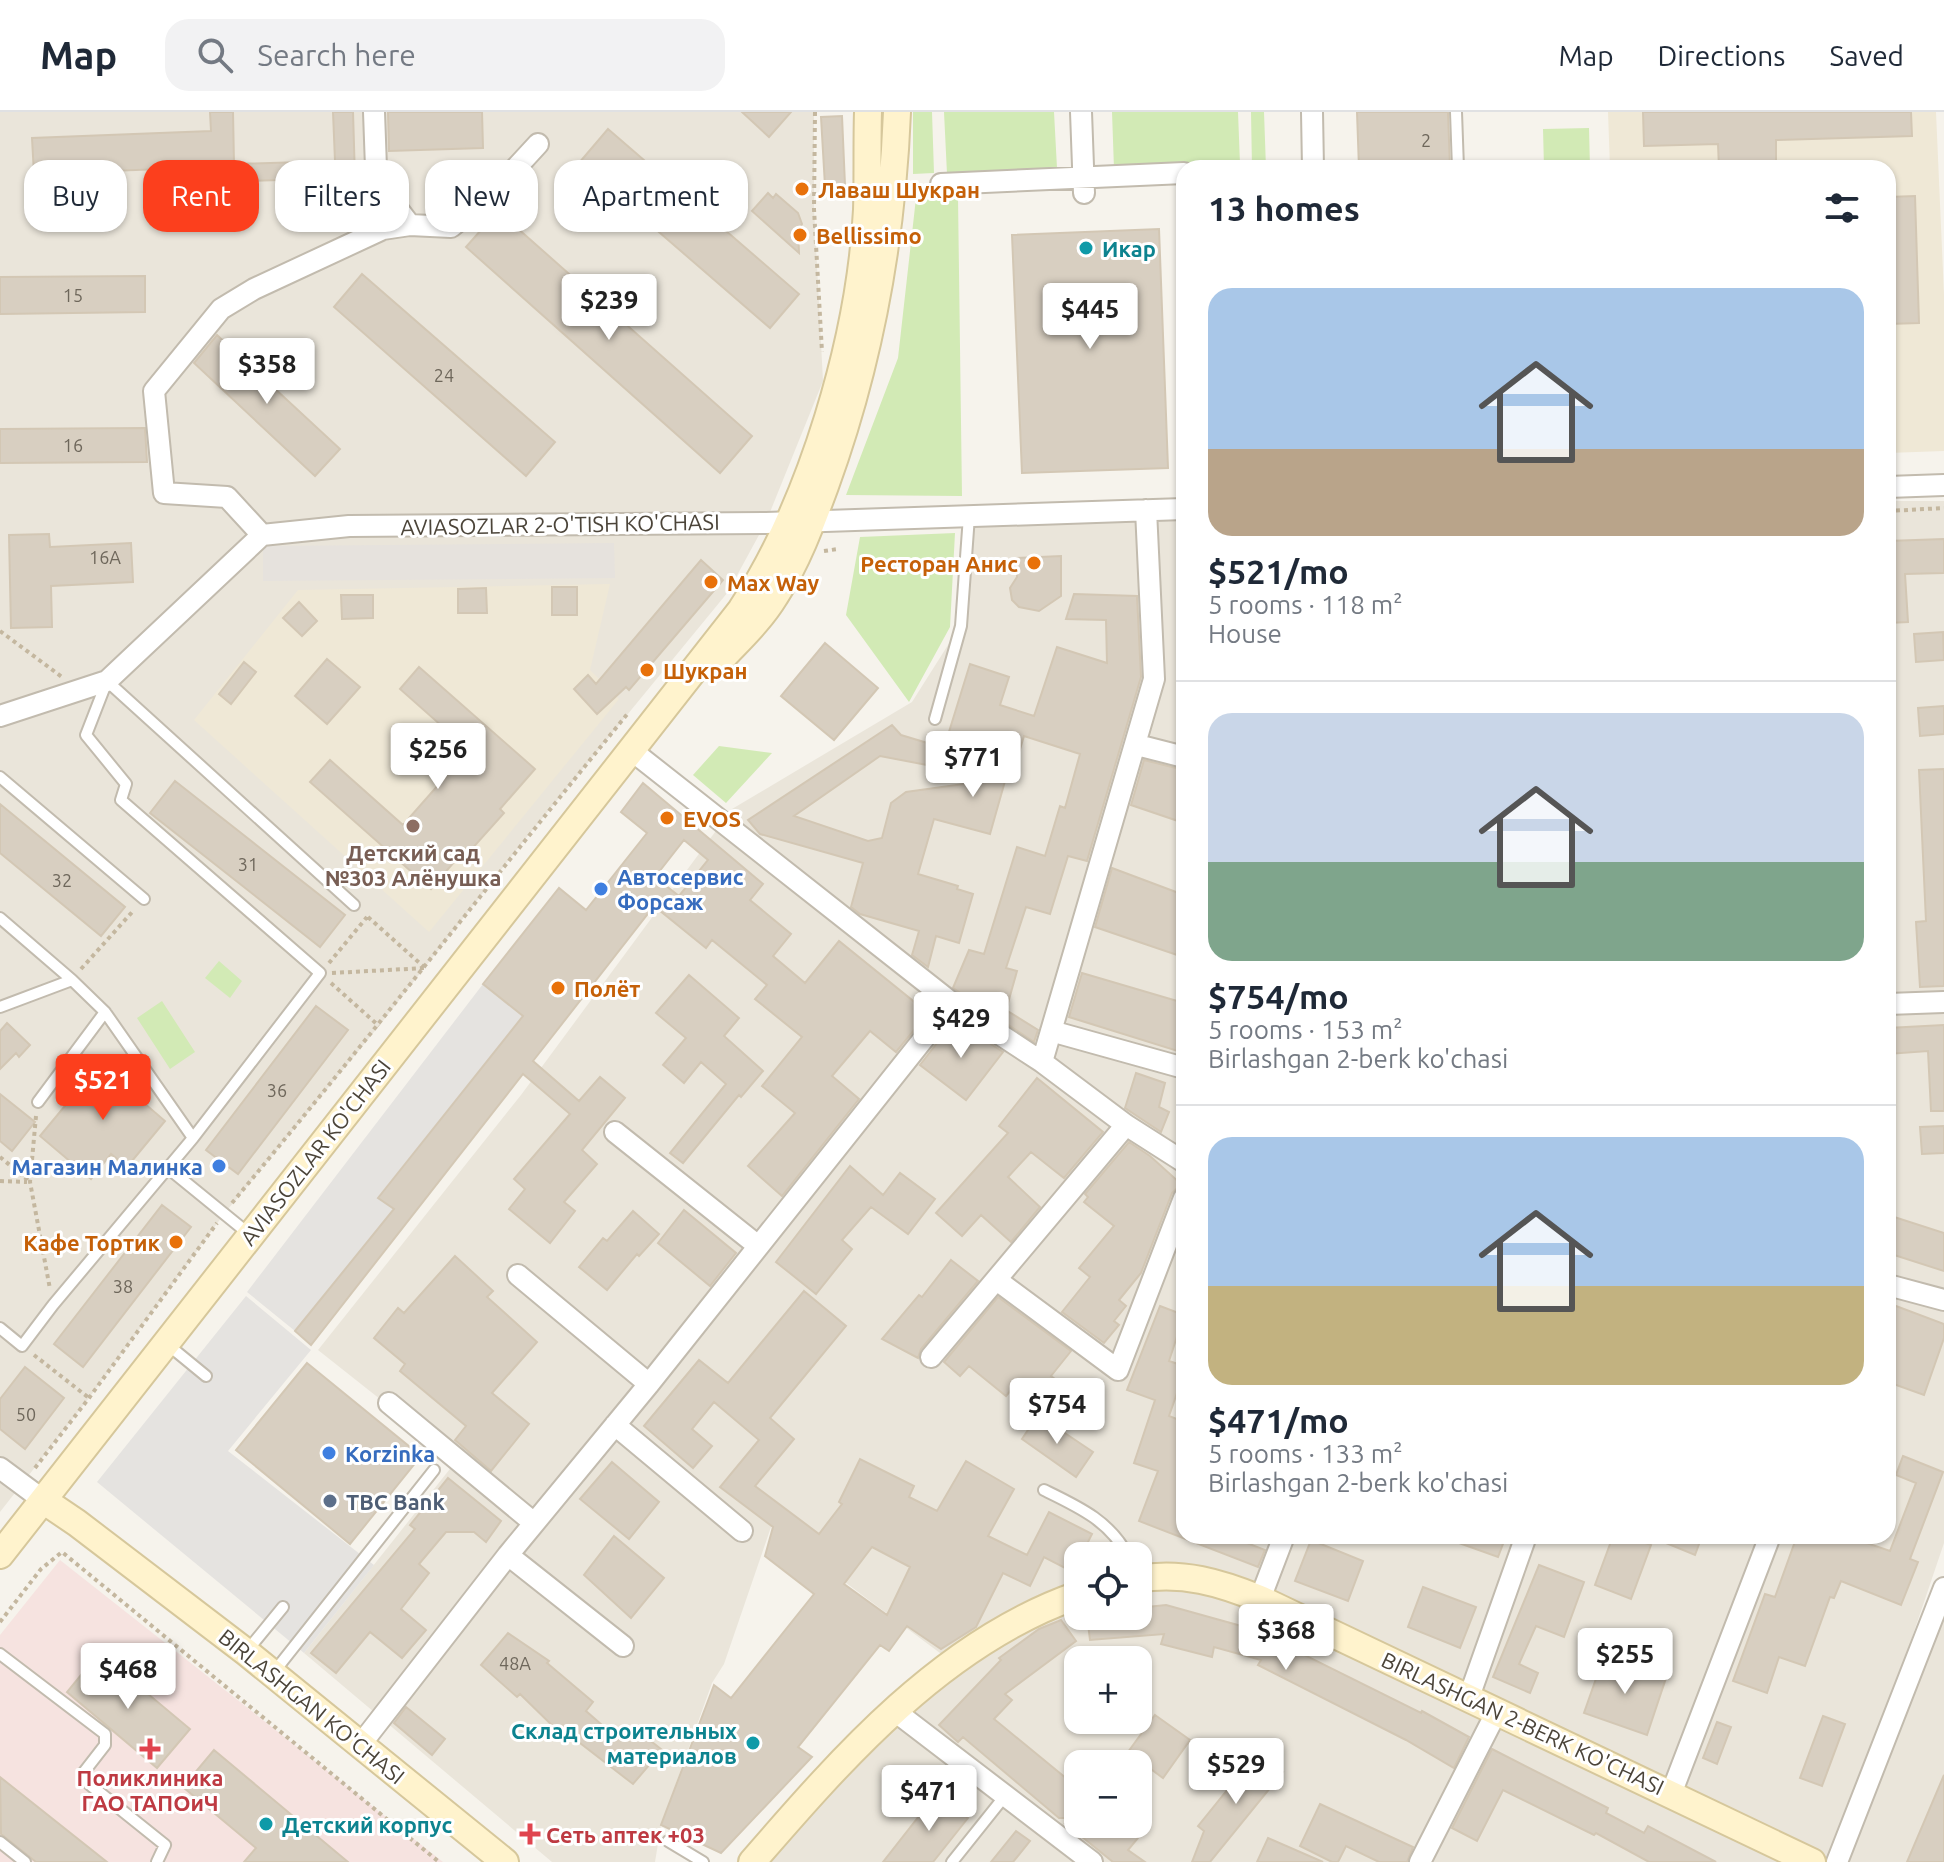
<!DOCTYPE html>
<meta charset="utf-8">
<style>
:root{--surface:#fff;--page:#f2f2f3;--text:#1f2937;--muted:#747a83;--line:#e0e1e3;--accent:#fc3f1d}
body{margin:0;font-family:Ubuntu,sans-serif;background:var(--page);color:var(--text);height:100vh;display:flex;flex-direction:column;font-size:30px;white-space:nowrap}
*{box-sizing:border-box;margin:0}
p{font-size:26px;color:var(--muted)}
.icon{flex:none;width:44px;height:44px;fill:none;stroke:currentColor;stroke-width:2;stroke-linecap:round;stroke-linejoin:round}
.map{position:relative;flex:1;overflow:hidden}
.panel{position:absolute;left:1176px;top:48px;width:720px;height:1384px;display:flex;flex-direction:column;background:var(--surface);border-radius:24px;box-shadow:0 2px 6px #0004}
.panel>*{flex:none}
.hud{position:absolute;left:24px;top:48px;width:760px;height:72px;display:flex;gap:16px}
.controls{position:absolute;left:1064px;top:1430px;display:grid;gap:16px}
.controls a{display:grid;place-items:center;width:88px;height:88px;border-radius:16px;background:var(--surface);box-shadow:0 2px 6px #0004;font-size:40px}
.price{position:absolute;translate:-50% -68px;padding:0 18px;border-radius:8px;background:#fff;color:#222;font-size:26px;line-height:52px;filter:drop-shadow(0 2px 4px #0008)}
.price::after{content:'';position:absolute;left:50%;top:48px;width:24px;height:18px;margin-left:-12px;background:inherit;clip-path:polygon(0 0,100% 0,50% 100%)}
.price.on{background:var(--accent);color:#fff}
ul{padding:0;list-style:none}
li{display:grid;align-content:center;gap:16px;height:424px;padding:0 32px}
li+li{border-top:2px solid var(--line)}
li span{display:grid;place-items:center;height:248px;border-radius:24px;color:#555}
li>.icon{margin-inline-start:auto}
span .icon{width:144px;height:144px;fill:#fffc;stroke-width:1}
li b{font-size:34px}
h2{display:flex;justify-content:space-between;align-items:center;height:96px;padding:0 32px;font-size:34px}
.chip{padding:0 28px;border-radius:24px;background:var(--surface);box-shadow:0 2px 6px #0004;font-size:28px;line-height:72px}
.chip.on{background:var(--accent);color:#fff}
header{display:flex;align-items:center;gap:48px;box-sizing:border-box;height:112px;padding:0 40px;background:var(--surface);border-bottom:2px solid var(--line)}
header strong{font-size:38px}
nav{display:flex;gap:44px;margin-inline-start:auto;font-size:28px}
.search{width:560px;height:72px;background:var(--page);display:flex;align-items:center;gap:20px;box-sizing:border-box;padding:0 28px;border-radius:24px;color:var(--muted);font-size:30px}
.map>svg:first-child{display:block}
.residential{fill:#eae5da;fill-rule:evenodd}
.industrial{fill:#e6e2dd}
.education{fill:#efe8d6}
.medical{fill:#f6e3e0}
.green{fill:#d2eab5}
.parking{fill:#e5e3e0}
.building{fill:#d8cfc1;stroke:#d3c7b4;stroke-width:2;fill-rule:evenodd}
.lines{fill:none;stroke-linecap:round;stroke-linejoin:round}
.lane-casing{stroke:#c2bbae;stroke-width:14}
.street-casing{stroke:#c2bbae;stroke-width:24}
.secondary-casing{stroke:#d6c79b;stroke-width:30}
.path{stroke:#c4b79f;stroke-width:4;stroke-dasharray:4 4;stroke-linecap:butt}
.lane{stroke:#fff;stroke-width:10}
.street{stroke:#fff;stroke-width:20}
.secondary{stroke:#fff3cd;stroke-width:26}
.food-dot{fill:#e8710a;stroke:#fff;stroke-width:3}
.culture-dot{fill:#0f9aa8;stroke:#fff;stroke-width:3}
.education-dot{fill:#8d6e63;stroke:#fff;stroke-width:3}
.shop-dot{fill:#3f7fe0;stroke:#fff;stroke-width:3}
.service-dot{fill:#5c6f8a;stroke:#fff;stroke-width:3}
.health-dot{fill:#e0444e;stroke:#fff;stroke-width:3}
.labels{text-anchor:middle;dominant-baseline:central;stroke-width:6;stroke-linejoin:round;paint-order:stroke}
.number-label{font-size:18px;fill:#6e675b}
.food-label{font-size:22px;font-weight:bold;fill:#c56008;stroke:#fff;text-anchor:start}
.culture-label{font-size:22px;font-weight:bold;fill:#0d838f;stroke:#fff;text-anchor:start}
.street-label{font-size:22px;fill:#4b4439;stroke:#fff}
.education-label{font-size:22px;font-weight:bold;fill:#785e54;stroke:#fff}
.shop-label{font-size:22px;font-weight:bold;fill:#366cbe;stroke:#fff;text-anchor:start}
.service-label{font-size:22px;font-weight:bold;fill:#4e5e75;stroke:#fff;text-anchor:start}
.health-label{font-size:22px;font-weight:bold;fill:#be3a42;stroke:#fff}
</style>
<header>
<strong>Map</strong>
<div class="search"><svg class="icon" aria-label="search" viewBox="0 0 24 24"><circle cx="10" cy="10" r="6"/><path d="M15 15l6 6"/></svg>Search here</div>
<nav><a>Map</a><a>Directions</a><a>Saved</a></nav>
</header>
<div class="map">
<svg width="1944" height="1750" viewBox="0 0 1944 1750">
<rect width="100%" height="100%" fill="#f6f3ec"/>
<path class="residential" d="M0 0H814V97L823 269 766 410 728 480 522 731 379 914 224 1102 89 1286 0 1400Z
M1888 389H1944V1431L1840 1738 1944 1476V1750H752L952 1550 771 1415 724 1552 712 1571 661 1713 655 1750H552L304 1541 457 1348 318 1238 521 983 732 697 912 590 960 514 969 404 1184 397V1424H1888ZM1078 1444H1138V1504H1078ZM1078 1548H1138V1608H1078ZM1078 1652H1138V1712H1078Z"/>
<path class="industrial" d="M614 431 615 466 263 469V434Z"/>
<path class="education" d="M1608 0H1936L1944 183V339L1888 341V56H1610Z
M610 472 590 558 619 587 429 820 194 608 298 478Z"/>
<path class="medical" d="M60 1448 443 1750H0V1523Z"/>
<path class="green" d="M913 0H932L934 61 913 62Z
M944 0H1054L1057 56 947 62Z
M1112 0H1238L1240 52 1114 57Z
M1251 0H1264L1266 56H1252Z
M1589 16 1590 56H1544L1543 17Z
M958 85 962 384 846 383 898 246 916 86Z
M955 421 950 515 909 590 846 503 860 425Z
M719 634 772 641 726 691 693 663Z
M219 849 242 869 230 886 205 866Z
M162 889 195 940 170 957 137 906Z"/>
<path class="parking" d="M483 872 523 904 378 1085 394 1097 295 1219 247 1180Z
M246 1184 311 1238 228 1339 374 1453 304 1541 97 1370Z"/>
<path class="building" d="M210 0H233L234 52 335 49 333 0H353L355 66 213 70 212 55 34 62 32 26 211 19Z
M388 0H482L483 36 389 39Z
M742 0H791L769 25Z
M1357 0H1448L1450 56H1359Z
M1643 0H1911L1912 24 1776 28V56H1719L1718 32 1644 34Z
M842 4 845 73 825 74 821 5Z
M608 17 799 182 770 216 579 51Z
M768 81 773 86 776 82 798 101 802 112 798 117 799 141 752 99Z
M1915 84 1919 211 1888 212V85Z
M498 99 752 324 720 361 466 135Z
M1159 117 1168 356 1022 361 1012 123Z
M362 162 555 330 526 364 334 195Z
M145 164V200L0 202V165Z
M217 223 340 337 315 364 194 251Z
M145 316 147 350 0 351V317Z
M49 422 50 435 131 431 133 470 51 474 52 515 11 516 9 423Z
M1944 427V461L1905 462 1908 510 1888 511V429Z
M1061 444V484L1039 499 1019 495 1012 488 1010 476 1017 465V446Z
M701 448 723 468 629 578 626 575 597 602 574 577 588 563 596 572Z
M552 475H577V503H552Z
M486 476 487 501H458V477Z
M1074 482 1137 484 1141 565 1087 749 1068 744 1050 802 1026 795 1006 856 1017 859 1006 898 1038 918 1034 930 953 876 969 838 984 842 1017 735 1045 744 1060 694 1065 696 1080 642 1024 624 1014 657 1009 655 990 722 934 707 918 762 958 774 957 777 973 782 959 831 936 824 928 855 912 843 919 819 860 802 851 795 863 751 760 722 748 708 892 613 901 623 944 636 970 552 1009 565 1000 593 1034 604 1057 535 1107 551 1106 508 1066 507ZM880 644 1000 667 906 680 891 691 882 726 868 729 794 704Z
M341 483H373V506L342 507Z
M299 490 317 509 302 524 283 506Z
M1943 520 1944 548 1916 550 1914 522Z
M825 531 878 576 834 628 781 584Z
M327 547 360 575 327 612 295 584Z
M244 550 256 560 231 592 219 582Z
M419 555 535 657 500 697 504 701 470 739 466 736 431 777 310 670 330 648 403 713 469 638 400 577Z
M1944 594V622L1920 624 1918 596Z
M1144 648 1184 658V711L1131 693Z
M1944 657V874L1920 875 1916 810 1926 809 1919 658Z
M175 669 345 803 320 835 150 701Z
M643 671 763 772 750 788 791 822 773 844 805 871 839 829 928 901 896 940 870 919 832 964 859 987 782 1084 748 1054 795 1001 762 974 802 925 755 887 767 873 712 828 706 836 654 794 533 949 579 989 600 965 625 986 582 1038 597 1052 564 1090 575 1099 550 1131 509 1097 525 1077 514 1067 570 1002 523 962 311 1233 295 1219 394 1097 378 1086 523 904 483 872 559 776 586 798 647 721 621 700ZM684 728 708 748 679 784 655 765Z
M0 692 125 795 101 824 0 741Z
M1112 756 1184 783V833L1180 844 1095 815Z
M1082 861 1184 891V941L1069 905Z
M689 863 739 906 724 924 763 959 741 985 739 983 683 1051 670 1041 726 972 701 950 684 971 663 953 686 926 656 901Z
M316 894 348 918 238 1062 206 1038Z
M7 911 30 933 19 945 16 941 0 957V919Z
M960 912 1003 940 966 988 920 953 948 917 953 921Z
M1944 913V999H1931L1928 939 1888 942V916Z
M104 947 142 979 137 985 165 1009 127 1055 111 1042 91 1067 40 1024Z
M1136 961 1165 971 1159 995 1169 1000 1161 1020 1125 996Z
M1037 966 1103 1020 1064 1066 1031 1040 1008 1065 1040 1095 1011 1130 981 1103 962 1124 936 1101 1008 1021 999 1014Z
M0 982 35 1010 12 1039 0 1029Z
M1944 1014V1041L1922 1042 1920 1015Z
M1129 1030 1150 1044 1181 1072 1172 1081 1141 1161 1119 1188 1126 1194 1114 1209 1119 1213 1104 1231 1062 1200 1090 1165 1079 1156 1114 1114 1084 1090 1088 1085 1085 1082Z
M850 1054 883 1083 900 1061 935 1087 908 1122 871 1095 842 1128 852 1137 816 1182 776 1150Z
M162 1093 191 1115 83 1255 54 1232Z
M684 1098 736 1141 710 1174 658 1131Z
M633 1099 659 1122 639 1144 637 1142 607 1178 579 1155 603 1126 607 1129Z
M1888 1103 1944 1121V1159L1888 1141Z
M455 1144 493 1179 487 1185 537 1230 492 1281 529 1312 491 1359 455 1328 466 1314 400 1259 405 1252 374 1226 398 1196 404 1201Z
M951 1148 978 1169 921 1237 918 1246 882 1227 919 1183 922 1185Z
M804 1179 846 1214 770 1306 794 1327 755 1374 819 1422 842 1392 839 1390 860 1347 914 1374 909 1385 937 1399 966 1349 1014 1377 988 1424 1027 1443 1049 1400 1092 1422 1081 1444H1078L1073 1460 1044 1445 1030 1474 1003 1461 976 1515 941 1537 907 1514 889 1539 880 1533 798 1635 812 1645 721 1741 661 1713 714 1573 731 1586 814 1482 765 1444 773 1415 720 1375 759 1328 714 1290 692 1317 712 1334 693 1356 644 1314 699 1248 728 1271ZM872 1435 910 1455 887 1503 844 1472Z
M998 1185 1071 1239 1051 1264 1073 1281 1054 1304 1016 1272 1006 1284 969 1254 960 1264 944 1250Z
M1888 1191 1944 1212V1226L1924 1283 1888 1270Z
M1160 1194 1184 1203 1169 1249 1184 1254V1261L1169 1304 1184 1310V1359L1178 1376 1184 1379V1392L1179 1405 1184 1406V1424H1229L1265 1438 1258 1455 1139 1409 1158 1359 1134 1351 1155 1288 1127 1278Z
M307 1251 421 1344 350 1432 236 1338Z
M25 1255 64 1286 25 1337 0 1317V1287Z
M1038 1303 1093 1340 1076 1365 1022 1327Z
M1903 1344 1943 1360 1910 1447 1918 1450 1901 1493 1841 1469 1834 1486 1830 1485 1805 1554 1779 1545 1767 1581 1733 1569 1765 1482 1775 1485 1797 1424H1846L1890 1439 1916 1371 1896 1363Z
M612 1350 659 1390 629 1427 580 1387Z
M448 1366 501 1409 486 1430 474 1420H446L419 1452 429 1461 401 1497 426 1518 402 1546 370 1520 336 1561 311 1541 415 1417 410 1413Z
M614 1424 664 1466 631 1506 584 1463Z
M1445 1424H1506L1498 1445 1445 1426Z
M1613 1424H1627L1651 1433 1631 1487 1595 1473Z
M1649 1424H1702L1695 1443Z
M1311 1428 1363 1449 1348 1489 1295 1469Z
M1539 1453 1584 1470 1564 1525 1536 1514 1519 1552 1538 1561 1530 1581 1493 1565Z
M1423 1475 1476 1495 1460 1536 1408 1515Z
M1166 1493 1252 1517 1421 1601 1422 1599 1469 1625 1454 1656 1406 1628 1258 1553 1261 1548 1214 1535 1212 1545 1161 1532 1164 1522 1090 1528 1087 1504H1138V1496Z
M1061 1508 1076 1529 1005 1582 1012 1588 994 1607 1078 1676V1690L1065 1706H1059L963 1625 958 1630 939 1613 1001 1548 999 1546 1039 1517Z
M508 1521 549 1549 547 1551 593 1590 586 1599 618 1627 642 1622 662 1638 633 1672 567 1621 564 1625 520 1582 517 1585 481 1553Z
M99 1541 190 1617 157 1656 67 1580Z
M1604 1544 1666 1566 1647 1623 1584 1601Z
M406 1595 445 1627 432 1643 394 1611Z
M1155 1603 1190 1628 1163 1666 1128 1640Z
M1823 1604 1845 1612 1822 1674 1800 1666Z
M1717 1610 1731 1615 1717 1652 1703 1646Z
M1492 1637 1608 1696 1606 1701 1644 1721 1648 1714 1716 1750H1649L1596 1721 1594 1723 1503 1678 1477 1729 1452 1716Z
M214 1638 348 1750H244L256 1736 183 1675Z
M1258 1640 1283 1660 1210 1750H1192L1204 1719 1198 1714Z
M1944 1663V1750H1907Z
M0 1665 107 1750H36L1 1722Z
M938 1680 968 1706 933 1750H883Z
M1320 1692 1413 1735 1407 1750H1379L1346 1734 1338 1750H1332L1300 1734Z
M1066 1712H1133L1143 1720 1128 1738 1145 1750H1113Z
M1016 1719 1030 1729 1013 1750H991Z
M1268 1726 1323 1750H1257Z"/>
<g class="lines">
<g class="lane-casing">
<path id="lane" d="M1456 0 1458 56
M935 607 961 514 969 404
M0 665 144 787
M0 806 72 868 105 900 193 1026
M0 895 72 868
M38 990 105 900
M168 1056 249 1122
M0 1216 22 1234 53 1193 193 1026 320 861 121 688 126 672 86 623 107 569 354 793
M167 1232 206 1264
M1044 1378C1079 1395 1110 1409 1128 1444
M247 1539 283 1495
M0 1542 105 1622V1633L84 1660 89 1672 165 1733 157 1750
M274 1560 434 1358
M668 1729 703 1750
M0 1730 25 1750
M952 1750 1004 1685"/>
</g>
<g class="street-casing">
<path id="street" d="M1081 0 1084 81
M1312 0 1313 56
M941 72 1184 61
M410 113 451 115 492 82 538 32
M1888 375 1944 373
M262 423 227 385 164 381 154 279 221 197 254 177 383 117 410 113 384 79 376 56 374 0
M0 604 107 569 262 423 349 414 766 411 1184 397
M1137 633 1184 645
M631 638 952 891 1042 950 1154 567 1146 398
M1888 892 1944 890
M1051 919 1184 956
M1042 950 1126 1013 1184 1050
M615 1020 757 1133
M518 1163 649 1272
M998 1169 1118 1258 1184 1086
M1888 1173 1944 1188
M931 1245 1126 1013
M389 1291 534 1411
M615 1313 742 1419
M0 1356 43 1388
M508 1443 623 1534
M1260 1487 1284 1424
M1469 1585 1526 1424
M896 1600 1092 1750
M361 1632 508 1443 649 1272 952 891
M1671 1682 1770 1424
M1420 1750 1497 1599
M1837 1750 1944 1476"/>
</g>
<g class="secondary-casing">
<path id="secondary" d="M724 544C742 525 761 507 775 484 797 450 811 412 825 374 869 253 892 128 897 0
M43 1388 77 1411 246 1540 505 1750
M0 1443 741 498C812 390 860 227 867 98 868 66 867 33 868 0
M1138 1467C1182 1459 1221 1471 1260 1487L1812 1750
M752 1750C843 1645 943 1530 1078 1483"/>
</g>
<path class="path" d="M815 0 814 97 822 240
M1888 399 1944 396
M824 439 838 437
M0 519 62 565
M368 805 424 855
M329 851 367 805
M81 857 134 798
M332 861 425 856
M331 871 379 914
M36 1004 30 1070 50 1177
M0 1045 29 1069
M0 1069 27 1070
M232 1091C367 929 496 763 629 600
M34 1243 89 1286
M35 1356 89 1286 217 1111
M0 1510 41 1457 62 1440 439 1750"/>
<use href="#lane" class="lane"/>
<use href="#street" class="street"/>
<use href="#secondary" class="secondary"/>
</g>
<g class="food-dot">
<circle cx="802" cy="77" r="8"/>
<circle cx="800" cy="123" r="8"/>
<circle cx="1034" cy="451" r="8"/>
<circle cx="711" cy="470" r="8"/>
<circle cx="647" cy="558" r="8"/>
<circle cx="667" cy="706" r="8"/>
<circle cx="558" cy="876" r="8"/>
<circle cx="176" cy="1130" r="8"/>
</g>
<g class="culture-dot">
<circle cx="1086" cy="136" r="8"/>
<circle cx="753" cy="1631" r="8"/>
<circle cx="266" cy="1712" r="8"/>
</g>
<circle class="education-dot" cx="413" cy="714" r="8"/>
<g class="shop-dot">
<circle cx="601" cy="777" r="8"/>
<circle cx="219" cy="1054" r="8"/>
<circle cx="329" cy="1341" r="8"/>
</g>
<circle class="service-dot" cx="330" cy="1389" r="8"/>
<g class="health-dot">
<path d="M146 1625h8v8h8v8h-8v8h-8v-8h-8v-8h8z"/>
<path d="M526 1710h8v8h8v8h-8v8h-8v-8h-8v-8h8z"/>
</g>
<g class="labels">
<g class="number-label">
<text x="1426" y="28">2</text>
<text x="73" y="183">15</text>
<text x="444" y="263">24</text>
<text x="73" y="333">16</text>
<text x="105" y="445">16А</text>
<text x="248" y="752">31</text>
<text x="62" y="768">32</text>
<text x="277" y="978">36</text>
<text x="123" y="1174">38</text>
<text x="26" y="1302">50</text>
<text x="515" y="1551">48A</text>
</g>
<g class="food-label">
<text x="818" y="77">Лаваш Шукран</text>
<text x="816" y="123">Bellissimo</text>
<text x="1018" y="451" text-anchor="end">Ресторан Анис</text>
<text x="727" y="470">Max Way</text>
<text x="663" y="558">Шукран</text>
<text x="683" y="706">EVOS</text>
<text x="574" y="876">Полёт</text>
<text x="160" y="1130" text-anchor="end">Кафе Тортик</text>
</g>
<g class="culture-label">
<text x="1102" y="136">Икар</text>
<text x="737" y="1618" text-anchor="end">Склад строительных<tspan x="737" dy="25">материалов</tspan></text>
<text x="282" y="1712">Детский корпус</text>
</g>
<g class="street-label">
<text transform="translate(560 412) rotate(-1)">AVIASOZLAR 2-O'TISH KO'CHASI</text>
<text transform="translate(315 1040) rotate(-52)">AVIASOZLAR KO'CHASI</text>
<text transform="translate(312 1594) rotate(39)">BIRLASHGAN KO'CHASI</text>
<text transform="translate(1523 1611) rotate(25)">BIRLASHGAN 2-BERK KO'CHASI</text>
</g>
<g class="education-label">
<text x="413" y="740">Детский сад<tspan x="413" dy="25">№303 Алёнушка</tspan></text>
</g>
<g class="shop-label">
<text x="617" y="764">Автосервис<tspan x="617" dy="25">Форсаж</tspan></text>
<text x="203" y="1054" text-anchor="end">Магазин Малинка</text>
<text x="345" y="1341">Korzinka</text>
</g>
<g class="service-label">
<text x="346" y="1389">TBC Bank</text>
</g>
<g class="health-label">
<text x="150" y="1665">Поликлиника<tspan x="150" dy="25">ГАО ТАПОиЧ</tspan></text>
<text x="546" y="1722" text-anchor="start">Сеть аптек +03</text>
</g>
</g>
</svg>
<div class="controls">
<a><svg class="icon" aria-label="locate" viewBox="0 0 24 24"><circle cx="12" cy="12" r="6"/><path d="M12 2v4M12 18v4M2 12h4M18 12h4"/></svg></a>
<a>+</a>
<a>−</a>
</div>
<b class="price" style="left:609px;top:230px">$239</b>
<b class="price" style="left:1090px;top:239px">$445</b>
<b class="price" style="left:267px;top:294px">$358</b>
<b class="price" style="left:438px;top:679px">$256</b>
<b class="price" style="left:973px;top:687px">$771</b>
<b class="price" style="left:961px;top:948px">$429</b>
<b class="price on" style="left:103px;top:1010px">$521</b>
<b class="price" style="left:1057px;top:1334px">$754</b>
<b class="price" style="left:1286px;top:1560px">$368</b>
<b class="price" style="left:1625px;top:1584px">$255</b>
<b class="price" style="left:128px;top:1599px">$468</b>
<b class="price" style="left:1236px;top:1694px">$529</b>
<b class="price" style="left:929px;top:1721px">$471</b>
<div class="hud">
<a class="chip">Buy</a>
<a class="chip on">Rent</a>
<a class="chip">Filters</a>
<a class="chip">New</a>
<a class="chip">Apartment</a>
</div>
<section class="panel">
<h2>13 homes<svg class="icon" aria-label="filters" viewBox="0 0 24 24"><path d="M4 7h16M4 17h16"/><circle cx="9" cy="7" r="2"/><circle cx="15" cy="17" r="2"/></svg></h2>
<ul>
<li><span style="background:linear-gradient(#a9c7e8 65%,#b9a48a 0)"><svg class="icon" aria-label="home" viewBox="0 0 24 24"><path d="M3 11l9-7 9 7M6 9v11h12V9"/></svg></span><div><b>$521/mo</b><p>5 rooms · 118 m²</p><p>House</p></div></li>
<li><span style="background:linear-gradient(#c9d6e8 60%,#7fa58c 0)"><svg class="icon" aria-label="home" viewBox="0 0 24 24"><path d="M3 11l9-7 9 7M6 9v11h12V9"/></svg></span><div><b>$754/mo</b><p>5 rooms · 153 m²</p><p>Birlashgan 2-berk ko'chasi</p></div></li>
<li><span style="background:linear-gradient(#a9c7e8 60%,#c2b280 0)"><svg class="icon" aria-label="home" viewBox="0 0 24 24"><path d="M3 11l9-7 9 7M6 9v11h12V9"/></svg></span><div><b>$471/mo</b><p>5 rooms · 133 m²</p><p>Birlashgan 2-berk ko'chasi</p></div></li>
</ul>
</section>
</div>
